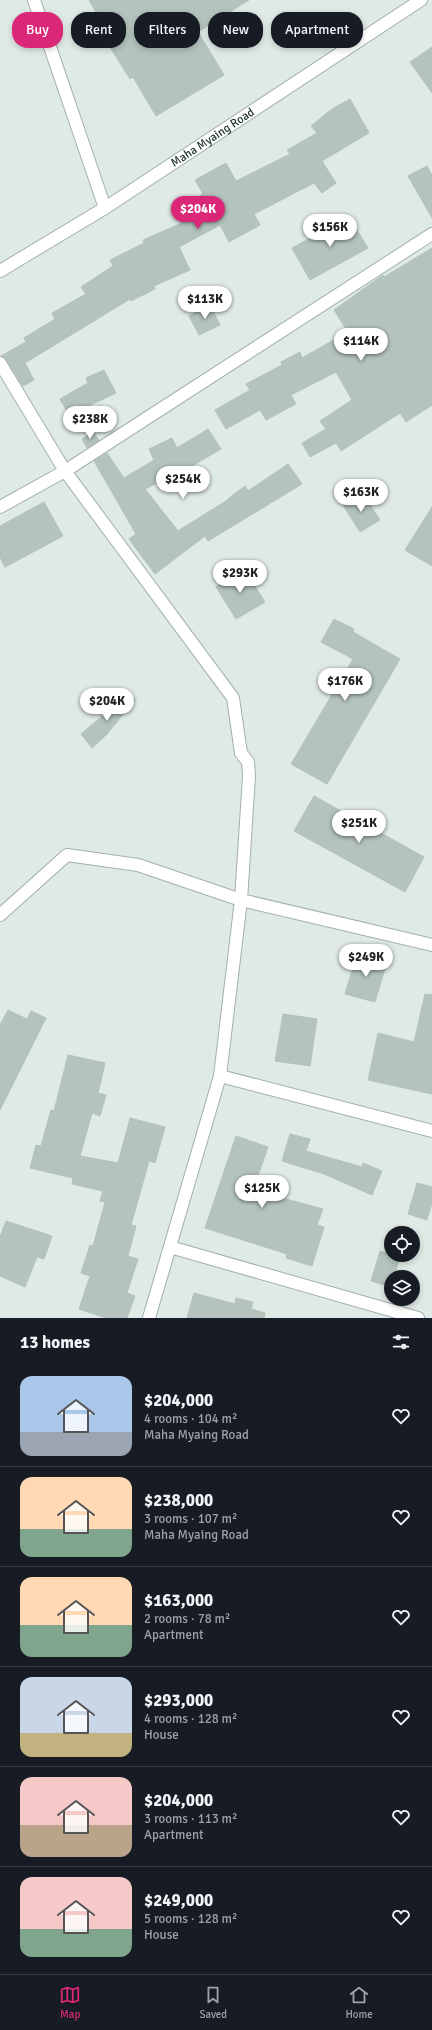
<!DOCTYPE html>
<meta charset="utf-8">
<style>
:root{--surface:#171b24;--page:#20242c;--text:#f1f3f6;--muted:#9ea1a6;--line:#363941;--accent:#db2777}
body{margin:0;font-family:Signika,sans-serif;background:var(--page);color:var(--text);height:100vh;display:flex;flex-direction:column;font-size:15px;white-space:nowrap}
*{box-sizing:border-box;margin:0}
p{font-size:13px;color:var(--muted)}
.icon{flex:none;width:22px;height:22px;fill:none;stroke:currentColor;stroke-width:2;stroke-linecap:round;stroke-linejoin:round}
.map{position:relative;height:1318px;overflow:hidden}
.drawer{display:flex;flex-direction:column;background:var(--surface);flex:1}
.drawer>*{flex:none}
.hud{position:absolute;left:12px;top:12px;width:408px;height:36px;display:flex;gap:8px}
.buttons{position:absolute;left:384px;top:1226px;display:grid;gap:8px}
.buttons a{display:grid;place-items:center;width:36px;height:36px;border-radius:50%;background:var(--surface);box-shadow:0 2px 6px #0003;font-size:20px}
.price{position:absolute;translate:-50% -34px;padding:0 9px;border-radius:14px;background:#fff;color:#222;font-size:13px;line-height:26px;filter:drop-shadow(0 1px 2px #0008)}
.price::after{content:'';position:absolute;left:50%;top:24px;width:12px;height:9px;margin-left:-6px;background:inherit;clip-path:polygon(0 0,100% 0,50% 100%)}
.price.active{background:var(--accent);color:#fff}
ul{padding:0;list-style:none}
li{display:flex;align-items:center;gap:12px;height:100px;padding:0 20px}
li+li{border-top:1px solid var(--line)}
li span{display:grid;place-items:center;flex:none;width:112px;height:80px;border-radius:12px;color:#555}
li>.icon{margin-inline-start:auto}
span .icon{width:48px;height:48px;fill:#fffc;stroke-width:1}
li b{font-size:17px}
h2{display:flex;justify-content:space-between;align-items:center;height:48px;padding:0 20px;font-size:17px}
.chip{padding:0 14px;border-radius:16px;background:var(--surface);box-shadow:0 2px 6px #0003;font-size:14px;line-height:36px}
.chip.active{background:var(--accent);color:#fff}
.menu{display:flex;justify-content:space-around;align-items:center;height:56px;border-top:1px solid var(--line);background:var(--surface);font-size:11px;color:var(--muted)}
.menu a{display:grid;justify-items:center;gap:2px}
.menu .active{color:var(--accent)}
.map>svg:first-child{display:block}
.building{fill:#b4c3be;stroke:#b2c2bc}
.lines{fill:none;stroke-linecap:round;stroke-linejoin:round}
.minor-casing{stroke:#a2b0ac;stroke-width:14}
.tertiary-casing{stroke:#a2b0ac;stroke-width:14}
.minor{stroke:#fff;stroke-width:12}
.tertiary{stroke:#fff;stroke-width:12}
.labels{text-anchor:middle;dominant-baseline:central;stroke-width:3.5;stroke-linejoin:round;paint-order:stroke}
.street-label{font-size:12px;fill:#213733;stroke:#eff6f3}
</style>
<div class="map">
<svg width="432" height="1318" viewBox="0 0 432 1318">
<rect width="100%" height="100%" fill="#dfe9e5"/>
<path class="building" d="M89 0H249L198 32 224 75 156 116 133 77 130 79 110 47 114 44Z
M432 47V93L410 62Z
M350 99 369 133 322 161 336 183 322 193 314 183 254 214 260 225 229 242 220 225 179 247 190 270 154 286 155 289 131 301 130 299 25 363 34 380 23 386 6 359 1 356 26 342 24 338 55 319 52 313 86 294 81 287 113 266 110 260 144 243 143 240 182 223 175 210 203 194 195 180 226 163 236 181 290 154 287 150 317 133 311 126 332 109Z
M427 166 432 175V218L408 176Z
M347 214 368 248 310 280 292 248 329 228 327 226Z
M432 248V405L406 422 400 413 341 451 336 443 310 457 302 443 326 429 320 421 352 400 336 372 291 395 296 404 266 420 260 410 226 429 215 410 250 390 246 384 282 365 281 362 300 352 302 358 348 332 334 310 383 275 384 277Z
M210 305 220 325 199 335 189 316Z
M104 370 116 393 69 415 60 399 88 383 86 378Z
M208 429 221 449 192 466 145 489 178 531 229 499V498L245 486 248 491 288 464 302 484 208 541 205 536 155 574 129 539 136 534 94 461 107 453 124 478 154 460 149 449 172 438 177 448Z
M93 432 99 440 87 448 82 439Z
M363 494 380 520 360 532 343 505Z
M44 502 63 536 5 567 0 557V526Z
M432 507V566L405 550Z
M244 569 265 602 236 619 216 587Z
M334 619 354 629 353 632 400 659 327 784 291 764 353 659 321 642Z
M129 693 135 700 106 735 92 748 81 734Z
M314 796 424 857 405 892 294 831Z
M357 954 387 962 375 1002 345 994Z
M425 994 432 995V1094L368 1080 378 1033 414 1042Z
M8 1010 27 1019 31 1011 46 1018 0 1110V1025Z
M283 1014 317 1019 310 1066 275 1061Z
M68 1055 105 1063 98 1093 106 1095 100 1116 92 1113 80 1156 118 1163 130 1118 165 1127 155 1163 149 1161 131 1225 136 1226 128 1256 138 1259 127 1293 135 1296 127 1318H106L79 1309 90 1276 81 1273 90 1245 93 1246 105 1202 100 1201 103 1191 72 1184 73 1178 30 1168 36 1145 41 1146 51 1110 54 1111Z
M290 1134 310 1139 306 1151 362 1167 363 1163 382 1171 372 1195 324 1174 282 1161Z
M236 1136 268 1147 253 1190 323 1209 317 1225 324 1227 312 1266 286 1258 287 1254 205 1228Z
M417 1183 432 1187V1203L427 1220 408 1214Z
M6 1221 52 1236 44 1259 37 1257 25 1287 0 1276V1237Z
M380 1251 400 1257 394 1277H391V1287L371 1281Z
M194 1293 235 1304 236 1298 253 1302 251 1309 265 1313 264 1318H187Z"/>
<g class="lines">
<g class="minor-casing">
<path id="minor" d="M34 0 105 208
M0 363 65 471 233 698 241 753 248 762 249 776 241 900 220 1076
M0 507 65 471 432 234
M0 915 67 855 138 865 241 900 432 945
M170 1247 418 1318
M149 1318 220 1076 432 1131"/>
</g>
<g class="tertiary-casing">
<g id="tertiary">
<path id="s1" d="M0 271 105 208 421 0"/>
</g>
</g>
<use href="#minor" class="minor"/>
<use href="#tertiary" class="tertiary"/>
</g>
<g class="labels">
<g class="street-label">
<text stroke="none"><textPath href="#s1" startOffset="251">Maha Myaing Road</textPath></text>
</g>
</g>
</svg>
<div class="buttons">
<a><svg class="icon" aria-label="locate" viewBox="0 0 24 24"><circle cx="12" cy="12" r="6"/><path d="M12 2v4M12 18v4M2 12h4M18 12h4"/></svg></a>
<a><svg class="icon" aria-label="layers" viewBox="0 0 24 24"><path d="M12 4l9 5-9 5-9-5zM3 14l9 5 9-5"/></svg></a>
</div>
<b class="price active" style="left:198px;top:230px">$204K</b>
<b class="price" style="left:330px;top:248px">$156K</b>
<b class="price" style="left:205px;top:320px">$113K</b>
<b class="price" style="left:361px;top:362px">$114K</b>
<b class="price" style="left:90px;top:440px">$238K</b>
<b class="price" style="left:183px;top:500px">$254K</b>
<b class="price" style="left:361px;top:513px">$163K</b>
<b class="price" style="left:240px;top:594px">$293K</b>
<b class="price" style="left:345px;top:702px">$176K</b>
<b class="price" style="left:107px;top:722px">$204K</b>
<b class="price" style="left:359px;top:844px">$251K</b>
<b class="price" style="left:366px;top:978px">$249K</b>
<b class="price" style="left:262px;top:1209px">$125K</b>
<div class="hud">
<a class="chip active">Buy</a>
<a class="chip">Rent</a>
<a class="chip">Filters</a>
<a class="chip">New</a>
<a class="chip">Apartment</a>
</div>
</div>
<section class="drawer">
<h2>13 homes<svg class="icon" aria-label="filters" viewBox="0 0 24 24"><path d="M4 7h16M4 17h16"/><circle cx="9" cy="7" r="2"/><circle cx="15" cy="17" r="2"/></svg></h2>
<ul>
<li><span style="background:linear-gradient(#a9c7e8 70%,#9aa5b1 0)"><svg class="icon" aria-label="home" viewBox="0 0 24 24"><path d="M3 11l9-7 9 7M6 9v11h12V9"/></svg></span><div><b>$204,000</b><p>4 rooms · 104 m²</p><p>Maha Myaing Road</p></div><svg class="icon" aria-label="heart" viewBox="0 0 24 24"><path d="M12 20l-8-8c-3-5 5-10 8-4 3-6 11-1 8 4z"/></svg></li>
<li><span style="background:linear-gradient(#ffd9b3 65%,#7fa58c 0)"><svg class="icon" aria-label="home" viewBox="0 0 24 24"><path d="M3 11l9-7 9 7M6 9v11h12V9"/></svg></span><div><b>$238,000</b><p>3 rooms · 107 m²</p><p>Maha Myaing Road</p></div><svg class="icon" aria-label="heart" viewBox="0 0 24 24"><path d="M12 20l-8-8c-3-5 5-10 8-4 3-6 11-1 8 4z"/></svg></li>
<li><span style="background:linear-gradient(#ffd9b3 60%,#7fa58c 0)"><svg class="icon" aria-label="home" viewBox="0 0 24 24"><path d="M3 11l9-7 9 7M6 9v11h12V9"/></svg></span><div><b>$163,000</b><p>2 rooms · 78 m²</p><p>Apartment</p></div><svg class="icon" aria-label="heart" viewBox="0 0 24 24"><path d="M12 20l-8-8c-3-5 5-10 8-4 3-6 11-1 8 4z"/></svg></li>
<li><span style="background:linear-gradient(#c9d6e8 70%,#c2b280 0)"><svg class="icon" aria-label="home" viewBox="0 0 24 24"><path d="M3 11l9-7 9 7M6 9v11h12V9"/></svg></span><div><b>$293,000</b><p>4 rooms · 128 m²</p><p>House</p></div><svg class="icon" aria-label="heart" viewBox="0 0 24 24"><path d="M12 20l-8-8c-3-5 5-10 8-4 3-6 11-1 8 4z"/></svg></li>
<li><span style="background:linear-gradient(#f6c9c9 60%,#b9a48a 0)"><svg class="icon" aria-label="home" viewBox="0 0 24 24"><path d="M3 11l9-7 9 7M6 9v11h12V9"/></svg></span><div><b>$204,000</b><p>3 rooms · 113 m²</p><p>Apartment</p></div><svg class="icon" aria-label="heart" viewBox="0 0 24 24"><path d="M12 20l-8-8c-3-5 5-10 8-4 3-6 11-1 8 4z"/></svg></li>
<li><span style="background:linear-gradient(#f6c9c9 65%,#7fa58c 0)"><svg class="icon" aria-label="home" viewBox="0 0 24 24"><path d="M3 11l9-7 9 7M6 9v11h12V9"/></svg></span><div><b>$249,000</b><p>5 rooms · 128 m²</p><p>House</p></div><svg class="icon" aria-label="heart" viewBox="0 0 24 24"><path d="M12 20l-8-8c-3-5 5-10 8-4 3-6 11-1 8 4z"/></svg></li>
</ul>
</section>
<nav class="menu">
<a class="active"><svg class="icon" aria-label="map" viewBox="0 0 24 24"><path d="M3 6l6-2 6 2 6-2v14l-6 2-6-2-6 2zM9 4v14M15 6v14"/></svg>Map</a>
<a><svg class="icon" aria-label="saved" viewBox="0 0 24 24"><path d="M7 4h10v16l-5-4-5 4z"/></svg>Saved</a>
<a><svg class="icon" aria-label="home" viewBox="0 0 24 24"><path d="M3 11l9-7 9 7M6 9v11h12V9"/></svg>Home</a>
</nav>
